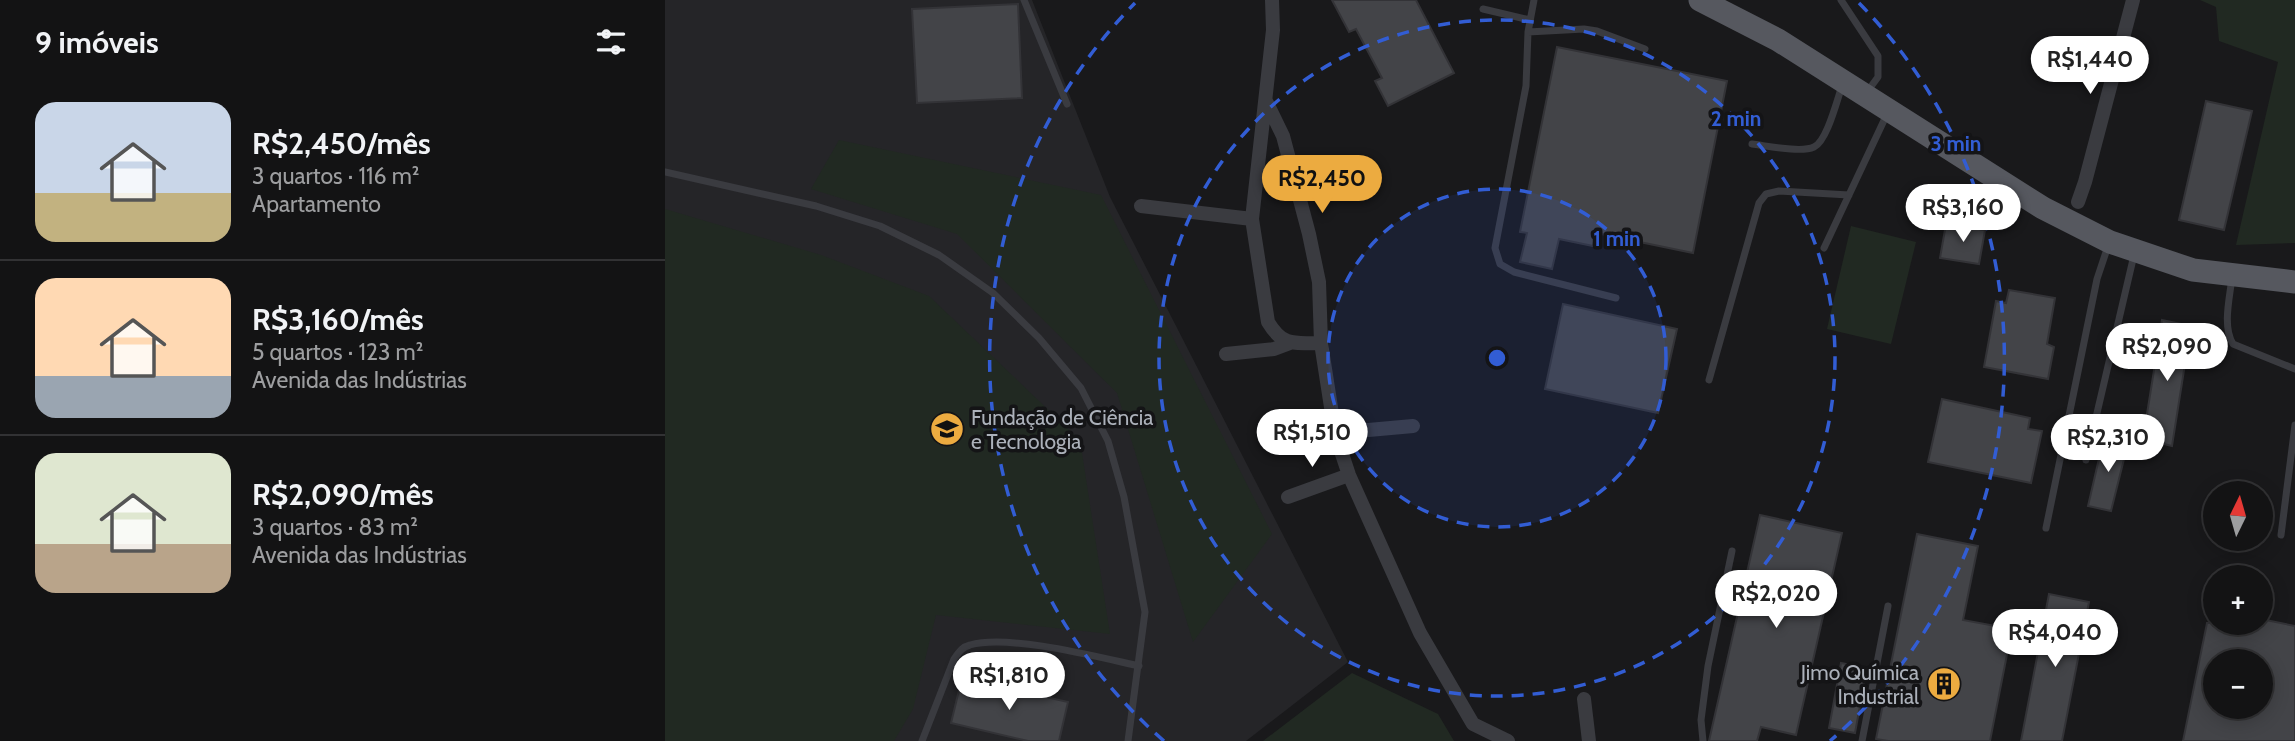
<!DOCTYPE html>
<html lang="pt">
<meta charset="utf-8">
<style>
:root{--surface:#131314;--page:#202022;--text:#f1f3f6;--muted:#9d9ea0;--line:#323234;--accent:#ecab40}
body{margin:0;font-family:Cabin,sans-serif;background:var(--page);color:var(--text);height:100vh;display:flex;flex-direction:column;font-size:26px;white-space:nowrap}
*{box-sizing:border-box;margin:0}
p{font-size:23px;color:var(--muted)}
.icon{flex:none;width:38px;height:38px;fill:none;stroke:currentColor;stroke-width:2;stroke-linecap:round;stroke-linejoin:round}
.map{position:relative;flex:1;overflow:hidden}
.drawer{display:flex;flex-direction:column;background:var(--surface);width:665px}
.drawer>*{flex:none}
.needle{width:46px;rotate:5deg}
.fabs{position:absolute;left:1538px;top:481px;display:grid;gap:14px}
.fabs a{display:grid;place-items:center;width:70px;height:70px;border-radius:50%;background:var(--surface);box-shadow:0 4px 18px #0003,0 0 0 2px var(--line);font-size:35px}
.price{position:absolute;translate:-50% -60px;padding:0 16px;border-radius:24px;background:#fff;color:#222;font-size:23px;line-height:46px;filter:drop-shadow(0 2px 4px #0008)}
.price::after{content:'';position:absolute;left:50%;top:42px;width:21px;height:16px;margin-left:-10px;background:inherit;clip-path:polygon(0 0,100% 0,50% 100%)}
.price.selected{background:var(--accent);color:#111}
ul{padding:0;list-style:none}
li{display:flex;align-items:center;gap:21px;height:175px;padding:0 35px}
li+li{border-top:2px solid var(--line)}
li span{display:grid;place-items:center;flex:none;width:196px;height:140px;border-radius:21px;color:#555}
li>.icon{margin-inline-start:auto}
span .icon{width:84px;height:84px;fill:#fffc;stroke-width:1}
li b{font-size:30px}
h2{display:flex;justify-content:space-between;align-items:center;height:84px;padding:0 35px;font-size:30px}
main{display:flex;flex:1;min-height:0}
.map>svg:first-child{display:block}
.built{fill:#252528}
.green{fill:#212922}
.building{fill:#434448;stroke:#333337;stroke-width:2;fill-rule:evenodd}
.lines{fill:none;stroke-linecap:round;stroke-linejoin:round}
.service{stroke:#3a3b40;stroke-width:7}
.minor{stroke:#3a3b40;stroke-width:14}
.primary{stroke:#56585f;stroke-width:23}
.ring{fill:none;stroke:#325dd4;stroke-width:3.5;stroke-dasharray:12 9}
.labels{text-anchor:middle;dominant-baseline:central;stroke-width:7;stroke-linejoin:round;paint-order:stroke}
.poi-label{font-size:21px;fill:#acb1ba;stroke:#141416;text-anchor:start}
.centre{fill:#325dd4;stroke:#141416;stroke-width:3.5}
.ring-label{font-size:21px;text-anchor:middle;font-weight:bold;fill:#325dd4;stroke:#141416;stroke-width:7;stroke-linejoin:round;paint-order:stroke}
</style>
<main>
<section class="drawer">
<h2>9 imóveis<svg class="icon" aria-label="filters" viewBox="0 0 24 24"><path d="M4 7h16M4 17h16"/><circle cx="9" cy="7" r="2"/><circle cx="15" cy="17" r="2"/></svg></h2>
<ul>
<li><span style="background:linear-gradient(#c9d6e8 65%,#c2b280 0)"><svg class="icon" aria-label="home" viewBox="0 0 24 24"><path d="M3 11l9-7 9 7M6 9v11h12V9"/></svg></span><div><b>R$2,450/mês</b><p>3 quartos · 116 m²</p><p>Apartamento</p></div></li>
<li><span style="background:linear-gradient(#ffd9b3 70%,#9aa5b1 0)"><svg class="icon" aria-label="home" viewBox="0 0 24 24"><path d="M3 11l9-7 9 7M6 9v11h12V9"/></svg></span><div><b>R$3,160/mês</b><p>5 quartos · 123 m²</p><p>Avenida das Indústrias</p></div></li>
<li><span style="background:linear-gradient(#dfe7d0 65%,#b9a48a 0)"><svg class="icon" aria-label="home" viewBox="0 0 24 24"><path d="M3 11l9-7 9 7M6 9v11h12V9"/></svg></span><div><b>R$2,090/mês</b><p>3 quartos · 83 m²</p><p>Avenida das Indústrias</p></div></li>
</ul>
</section>
<div class="map">
<svg width="1630" height="741" viewBox="0 0 1630 741">
<rect width="100%" height="100%" fill="#19191b"/>
<path class="built" d="M0 0H367L445 197 683 662 581 741H0Z"/>
<path class="green" d="M1535 0H1630V243L1571 245 1613 62 1554 41 1551 7Z
M174 140 436 195 607 534 528 642 452 393 292 234 146 189Z
M0 209 156 255 264 296 415 440 445 634 271 615 248 709 229 741H0Z
M1186 226 1251 242 1226 344 1162 329Z
M687 673 773 714 789 741H598Z"/>
<path class="building" d="M667 0H751L789 73 723 106 710 81 717 78 691 29 684 32Z
M353 4 357 98 252 103 247 9Z
M892 47 1062 81 1028 253 931 233 928 246 894 239 887 269 855 262 862 233 855 232Z
M1541 101 1587 111 1559 230 1514 220Z
M1281 224 1320 230 1314 264 1275 258Z
M1344 290 1390 298 1382 344 1389 347 1383 379 1319 367 1331 301 1341 303Z
M898 304 1012 329 993 413 880 389Z
M1497 320 1526 326 1507 446 1478 439Z
M1277 399 1365 418 1363 429 1377 431 1366 483 1263 462Z
M1439 437 1463 443 1446 511 1423 506Z
M1095 515 1177 533 1131 735 1096 727 1092 741H1044Z
M1252 534 1313 546 1298 620 1347 629 1325 741H1223L1211 739Z
M1384 594 1424 602 1397 741H1356Z
M1596 619 1630 626V741H1518L1542 623H1596ZM1550 662H1596V707H1550Z
M1176 663 1202 668 1190 733 1164 728Z
M297 678 403 702 394 741H363L286 723Z"/>
<g class="lines">
<path class="service" d="M359 0 402 104
M869 0 863 32 861 86 830 248 835 264 849 272 951 298
M1176 0 1213 56V77L1202 92
M818 9 865 20
M863 32 919 29 932 31 980 49
M1087 144C1103 146 1136 153 1149 147 1162 141 1172 100 1177 86
M0 172 151 206 215 226 274 255 328 293 374 338 416 388 443 441 459 497 480 612 463 741
M1159 248 1222 114
M1567 277C1565 297 1557 326 1568 344L1630 369
M1044 380 1094 203 1101 194 1114 191 1184 195
M1421 460 1469 255
M1381 528 1432 279 1443 246
M1616 535 1630 425
M257 741 289 659C294 652 297 647 305 645 344 634 433 657 474 666
M1038 741 1036 720 1043 666 1067 551
M1197 741 1223 606"/>
<path class="minor" d="M607 0 608 30 587 219 603 322C618 347 629 343 656 343L670 433 684 475 755 633 808 724 843 741
M601 101 618 136 644 234 654 282 656 343
M1413 202 1420 182 1468 0
M476 206 587 219
M561 354 609 349 625 343
M670 433 748 426
M623 497 684 475
M919 699 924 741"/>
<path class="primary" d="M1035 0 1113 40 1378 208 1445 242 1528 270 1630 282"/>
</g>
<circle cx="832" cy="358" r="169" fill="#325dd4" fill-opacity=".12"/>
<g class="ring">
<circle cx="832" cy="358" r="169"/>
<circle cx="832" cy="358" r="338"/>
<path d="M499 741A507 507 0 0 1 470 3M1194 3A507 507 0 0 1 1165 741"/>
</g>
<defs>
<g id="university-disc" transform="scale(1.75)"><circle r="9.5" fill="#ecab40" stroke="#141416"/><path d="M0-5L7-2L0 1L-7-2ZM-4 1L0 2.5L4 1V4Q0 6-4 4Z" fill="#111"/></g>
<g id="building-disc" transform="scale(1.75)"><circle r="9.5" fill="#ecab40" stroke="#141416"/><path d="M-4-6H4V6H1V3H-1V6H-4ZM-2.5-4.3h1.7v1.8h-1.7ZM.8-4.3h1.7v1.8H.8ZM-2.5-1h1.7V.8h-1.7ZM.8-1h1.7V.8H.8Z" fill="#111"/></g>
</defs>
<g fill-rule="evenodd">
<use href="#university-disc" x="282" y="429"/>
<use href="#building-disc" x="1279" y="684"/>
</g>
<g class="labels">
<g class="poi-label">
<text x="306" y="417">Fundação de Ciência<tspan x="306" dy="24">e Tecnologia</tspan></text>
<text x="1254" y="672" text-anchor="end">Jimo Química<tspan x="1254" dy="24">Industrial</tspan></text>
</g>
</g>
<circle cx="832" cy="358" r="10" class="centre"/>
<g class="ring-label">
<text x="1071" y="126">2 min</text>
<text x="1291" y="151">3 min</text>
<text x="952" y="246">1 min</text>
</g>
</svg>
<div class="fabs">
<a><svg class="needle" viewBox="-14 -14 28 28"><path d="M0-13l5 13h-10z" fill="#e53935"/><path d="M0 13l5-13h-10z" fill="#9d9ea0"/></svg></a>
<a>+</a>
<a>−</a>
</div>
<b class="price" style="left:1425px;top:96px">R$1,440</b>
<b class="price selected" style="left:657px;top:215px">R$2,450</b>
<b class="price" style="left:1298px;top:244px">R$3,160</b>
<b class="price" style="left:1502px;top:383px">R$2,090</b>
<b class="price" style="left:647px;top:469px">R$1,510</b>
<b class="price" style="left:1443px;top:474px">R$2,310</b>
<b class="price" style="left:1111px;top:630px">R$2,020</b>
<b class="price" style="left:1390px;top:669px">R$4,040</b>
<b class="price" style="left:344px;top:712px">R$1,810</b>
</div>
</main>
